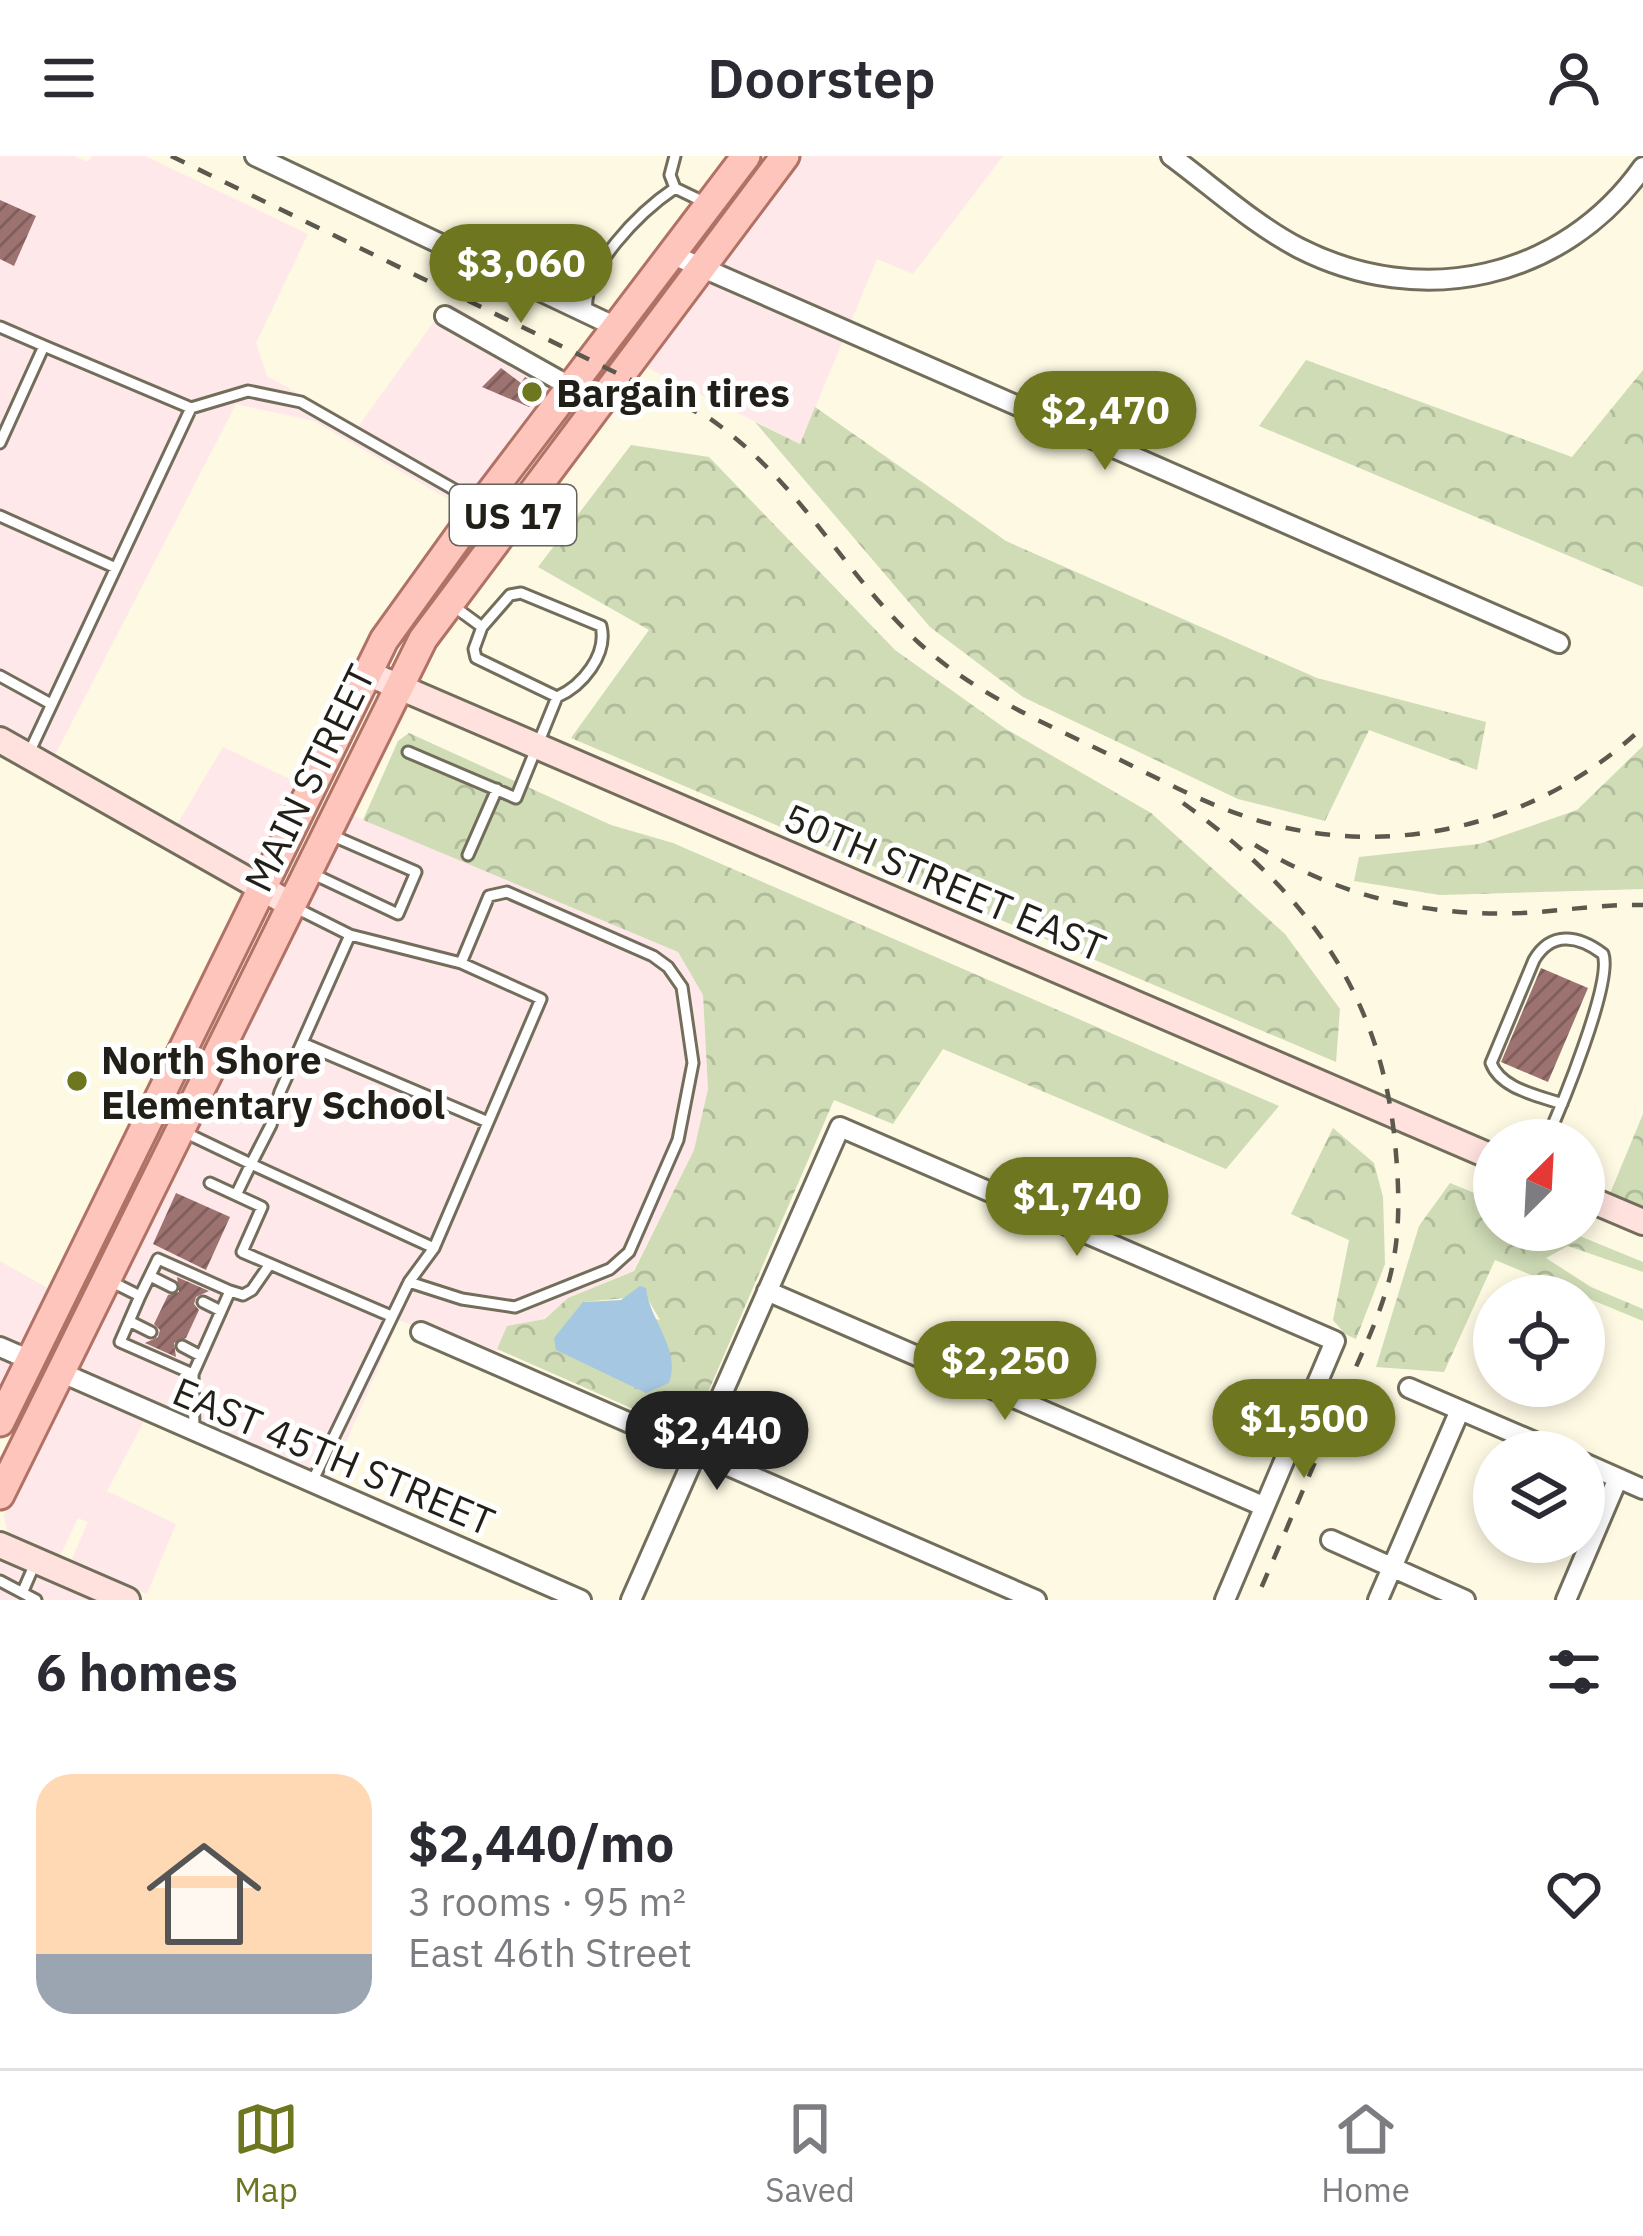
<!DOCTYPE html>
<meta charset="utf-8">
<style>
:root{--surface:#fff;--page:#f2f2f3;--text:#2b2b33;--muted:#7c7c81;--line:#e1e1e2;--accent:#6e761f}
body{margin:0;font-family:"IBM Plex Sans",sans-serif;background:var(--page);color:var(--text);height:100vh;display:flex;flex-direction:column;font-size:45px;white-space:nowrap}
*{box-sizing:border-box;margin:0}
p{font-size:39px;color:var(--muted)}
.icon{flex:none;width:66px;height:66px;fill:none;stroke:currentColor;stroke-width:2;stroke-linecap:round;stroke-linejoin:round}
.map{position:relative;height:1444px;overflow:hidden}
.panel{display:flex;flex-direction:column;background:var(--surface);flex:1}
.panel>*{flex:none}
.needle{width:78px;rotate:24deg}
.tools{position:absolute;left:1473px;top:963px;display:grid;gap:24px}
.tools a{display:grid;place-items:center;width:132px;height:132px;border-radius:50%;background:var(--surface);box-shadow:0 6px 18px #0003;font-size:60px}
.price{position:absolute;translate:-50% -102px;padding:0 27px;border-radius:42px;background:var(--accent);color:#fff;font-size:39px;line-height:78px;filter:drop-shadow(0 3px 6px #0008)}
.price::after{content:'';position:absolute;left:50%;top:72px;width:36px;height:27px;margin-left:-18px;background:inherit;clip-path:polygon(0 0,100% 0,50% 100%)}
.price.active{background:#222;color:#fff}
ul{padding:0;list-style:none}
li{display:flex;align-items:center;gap:36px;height:300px;padding:0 36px}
li span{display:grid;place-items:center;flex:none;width:336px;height:240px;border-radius:36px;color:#555}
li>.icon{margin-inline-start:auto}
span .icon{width:144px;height:144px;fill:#fffc;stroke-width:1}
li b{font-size:51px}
h2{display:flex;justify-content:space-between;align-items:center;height:144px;padding:0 36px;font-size:51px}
header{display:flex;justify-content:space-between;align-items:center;height:156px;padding:0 36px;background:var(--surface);font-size:54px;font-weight:600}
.menu{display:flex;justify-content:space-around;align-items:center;height:168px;border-top:3px solid var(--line);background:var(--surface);font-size:33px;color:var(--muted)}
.menu a{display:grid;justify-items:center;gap:6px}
.menu .active{color:var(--accent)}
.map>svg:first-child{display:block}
.commercial{fill:#fee8ea}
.forest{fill:url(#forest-crowns);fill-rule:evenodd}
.water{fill:#a6c7e2}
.building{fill:url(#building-hatch)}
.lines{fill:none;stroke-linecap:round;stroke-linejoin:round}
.lane-casing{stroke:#726e5b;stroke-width:15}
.street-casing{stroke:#726e5b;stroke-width:24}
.secondary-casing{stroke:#726e5b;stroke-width:30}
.primary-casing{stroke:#b17266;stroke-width:33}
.lane{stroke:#fff;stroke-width:9}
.street{stroke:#fff;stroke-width:18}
.secondary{stroke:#ffe2de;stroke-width:24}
.primary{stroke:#fec5bc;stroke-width:27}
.rail{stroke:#5b584d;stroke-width:4.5;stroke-dasharray:15 15;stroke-linecap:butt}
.poi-dot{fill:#6e761f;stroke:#fff;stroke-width:4.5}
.labels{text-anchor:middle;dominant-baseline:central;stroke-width:10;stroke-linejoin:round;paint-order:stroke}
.shield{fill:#fff;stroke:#64625d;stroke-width:3}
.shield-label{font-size:36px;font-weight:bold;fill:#211f17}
.poi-label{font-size:39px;font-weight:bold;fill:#211f17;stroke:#fff;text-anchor:start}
.street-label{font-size:39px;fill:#211f17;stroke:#fff}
</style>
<header><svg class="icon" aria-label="menu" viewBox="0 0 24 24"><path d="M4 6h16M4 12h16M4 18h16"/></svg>Doorstep<svg class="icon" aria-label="person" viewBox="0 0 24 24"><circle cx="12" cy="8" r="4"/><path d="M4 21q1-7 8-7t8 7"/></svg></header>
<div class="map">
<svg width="1643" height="1444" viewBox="0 0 1643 1444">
<defs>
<pattern id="forest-crowns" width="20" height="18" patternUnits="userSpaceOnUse" patternTransform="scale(3)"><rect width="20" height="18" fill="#cfdcb6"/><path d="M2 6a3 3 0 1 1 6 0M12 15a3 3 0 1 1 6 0" fill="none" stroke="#b1bc9c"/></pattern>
<pattern id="building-hatch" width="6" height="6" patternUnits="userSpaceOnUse" patternTransform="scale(3)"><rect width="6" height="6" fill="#9c7371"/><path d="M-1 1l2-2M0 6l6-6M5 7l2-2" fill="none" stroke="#7f5e5c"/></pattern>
</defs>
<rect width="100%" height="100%" fill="#fdf9e3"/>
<path class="commercial" d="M0 0H74L88 6 92 0H145L308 78 256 187 267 220 358 271 448 146 567 217 467 354 314 265 236 248 53 603 0 573Z
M799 0H1003L913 118 877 103 800 288 642 209Z
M223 591 300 628 263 701 252 709 240 708 175 672Z
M347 657 678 796 703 839 708 933 694 994 633 1115 568 1142 545 1163 507 1170 493 1203 399 1164 329 1325 152 1250 107 1335 176 1368 147 1438 71 1405 88 1366 78 1362 60 1400 14 1381 7 1375 4 1360Z
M0 1105 51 1134 0 1239Z
M0 1405 89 1444H0Z"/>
<path class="forest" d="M1306 204 1572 301 1643 214V431L1259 270Z
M815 251 1006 385 1317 522 1486 566 1477 614 1369 574 1325 665 1238 643 1023 541 930 471 755 266 800 288Z
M631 289 709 301 895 494 1006 573 1151 657 1285 778 1340 853 1336 906 571 582 649 474 538 411Z
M409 577 611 669 673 687 1279 950 1226 1013 943 893 893 968 834 944 690 1278 497 1193 507 1170 545 1163 568 1142 634 1115 694 994 708 933 703 839 678 796 363 664 398 585ZM646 1140 660 1164 583 1146Z
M1643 590V733L1440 739 1354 725 1359 701 1479 688 1577 654Z
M1643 958V1052L1609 1040Z
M1333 972 1374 1007 1383 1041 1385 1108 1356 1183 1345 1178 1333 1164 1349 1084 1291 1058Z
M1450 1027 1494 1045V1074H1565L1643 1106V1116L1568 1090 1546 1102 1591 1131 1643 1153V1165L1495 1104 1444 1216 1376 1211 1419 1070Z"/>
<path class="water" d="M640 1130 646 1132C649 1164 682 1194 669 1227L646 1237 556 1194 554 1182 583 1146 621 1144Z"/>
<path class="building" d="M0 44 36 60 14 110 0 103Z
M501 212 521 227 525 221 544 231 529 251 482 231Z
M1541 812 1588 832 1548 926 1501 906Z
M176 1037 230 1061 206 1114 153 1088Z
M177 1121 209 1135 196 1141 194 1148 199 1154 186 1182 174 1187 176 1201 145 1187 158 1181 160 1174 154 1168 168 1139 179 1136Z"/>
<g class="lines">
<g class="lane-casing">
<path id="lane" d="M675 32 670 19 675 0
M587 157C581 113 641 55 675 32L704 46
M0 171 44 190 0 287
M44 190 191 252 248 235 301 246 476 346
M0 360 116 412
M482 471 510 439 521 437 601 470C608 499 582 530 557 541
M0 520 51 548
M408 596 516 642 557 541 476 502 474 493 482 471 452 449
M28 599 191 252
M468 699 497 633
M311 717 398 758 416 716 331 679
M302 887 488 966
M184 976 251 1008 271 969 280 936 350 779 294 751
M1546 984C1561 952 1613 826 1603 798 1578 779 1551 775 1534 804L1491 907C1501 933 1537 939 1562 948
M210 1027 262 1051 242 1096 391 1160
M236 1039 251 1008 434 1092 409 1126
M434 1092 541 843 461 807
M150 1120 172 1131
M110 1125 140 1140 158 1103 230 1135 193 1218 194 1275
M230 1135 243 1139 252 1134 270 1108
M140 1140 120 1186 193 1218
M203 1146 221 1155
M129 1165 151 1176
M182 1190 201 1200
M312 1326 409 1126 462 1143 515 1151 610 1113 629 1096 678 984 693 907 682 831 668 811 653 800 507 736 489 740 461 807 350 779
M0 1425 36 1444
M23 1435 36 1405"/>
</g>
<g class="street-casing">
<path id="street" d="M255 0 616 171
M1171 0C1213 31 1253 68 1299 92 1421 154 1563 124 1643 11
M671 98 1559 487
M445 160 571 231
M767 1135 1263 1350
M421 1176 1036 1444
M0 1191 30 1204
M60 1216 581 1444
M1409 1232 1558 1296
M1584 1307 1643 1333
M1331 1384 1465 1444
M631 1444 840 971 1335 1185 1225 1444
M1378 1444 1460 1254
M1566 1444 1618 1322"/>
</g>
<g class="secondary-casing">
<path id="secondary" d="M367 517 1494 1002
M0 584 290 748
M1584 1041 1643 1066
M0 1389 127 1444"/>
</g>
<g class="primary-casing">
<path id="primary" d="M0 1266 384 484 481 349 746 0
M0 1339 423 483 785 0"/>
</g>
<use href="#lane" class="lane"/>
<use href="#street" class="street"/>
<use href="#secondary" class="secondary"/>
<use href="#primary" class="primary"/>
<path class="rail" d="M171 0 709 262C802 327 840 414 919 487 974 537 1040 565 1106 597 1152 619 1198 645 1247 661 1385 707 1538 671 1643 571
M1183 647C1308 737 1384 841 1396 998 1399 1034 1400 1071 1393 1107 1384 1154 1360 1200 1342 1243 1313 1310 1285 1377 1256 1444
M1255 689C1338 740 1425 761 1522 757 1562 755 1603 748 1643 749"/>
</g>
<g class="poi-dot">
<circle cx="532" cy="236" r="12"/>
<circle cx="77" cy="925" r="12"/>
</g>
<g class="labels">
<rect class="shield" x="450" y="329" width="126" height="60" rx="9"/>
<g class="shield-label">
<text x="513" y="359">US 17</text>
</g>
<g class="poi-label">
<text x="556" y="236">Bargain tires</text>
<text x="101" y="903">North Shore<tspan x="101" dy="45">Elementary School</tspan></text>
</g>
<g class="street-label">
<text transform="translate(309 622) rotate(-64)">MAIN STREET</text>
<text transform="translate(945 726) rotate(23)">50TH STREET EAST</text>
<text transform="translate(334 1300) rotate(23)">EAST 45TH STREET</text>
</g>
</g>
</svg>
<div class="tools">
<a><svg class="needle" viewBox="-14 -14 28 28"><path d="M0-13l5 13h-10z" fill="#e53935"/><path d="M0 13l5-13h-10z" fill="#7c7c81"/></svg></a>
<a><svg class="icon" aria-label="locate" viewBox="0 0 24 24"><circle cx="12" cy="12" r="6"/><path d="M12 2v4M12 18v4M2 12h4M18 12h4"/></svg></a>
<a><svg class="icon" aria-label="layers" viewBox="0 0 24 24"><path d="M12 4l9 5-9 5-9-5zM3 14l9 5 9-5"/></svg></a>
</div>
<b class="price" style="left:521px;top:170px">$3,060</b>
<b class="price" style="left:1105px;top:317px">$2,470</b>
<b class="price" style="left:1077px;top:1103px">$1,740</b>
<b class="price" style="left:1005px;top:1267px">$2,250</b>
<b class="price" style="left:1304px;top:1325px">$1,500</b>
<b class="price active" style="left:717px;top:1337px">$2,440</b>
</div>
<section class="panel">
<h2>6 homes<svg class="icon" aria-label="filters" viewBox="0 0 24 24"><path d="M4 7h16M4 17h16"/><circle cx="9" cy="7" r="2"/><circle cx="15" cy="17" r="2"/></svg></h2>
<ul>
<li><span style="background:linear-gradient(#ffd9b3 75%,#9aa5b1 0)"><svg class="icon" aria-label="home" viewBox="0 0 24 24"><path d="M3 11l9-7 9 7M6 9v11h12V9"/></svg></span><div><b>$2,440/mo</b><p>3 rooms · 95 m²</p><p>East 46th Street</p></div><svg class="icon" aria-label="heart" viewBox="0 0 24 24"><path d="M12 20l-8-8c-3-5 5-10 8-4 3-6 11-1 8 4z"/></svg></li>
</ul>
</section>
<nav class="menu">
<a class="active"><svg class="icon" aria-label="map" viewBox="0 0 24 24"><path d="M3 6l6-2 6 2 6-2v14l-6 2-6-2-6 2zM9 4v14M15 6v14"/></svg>Map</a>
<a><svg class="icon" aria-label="saved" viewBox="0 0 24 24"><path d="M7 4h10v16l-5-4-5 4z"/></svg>Saved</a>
<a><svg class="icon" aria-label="home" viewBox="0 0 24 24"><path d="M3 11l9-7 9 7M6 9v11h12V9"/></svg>Home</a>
</nav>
